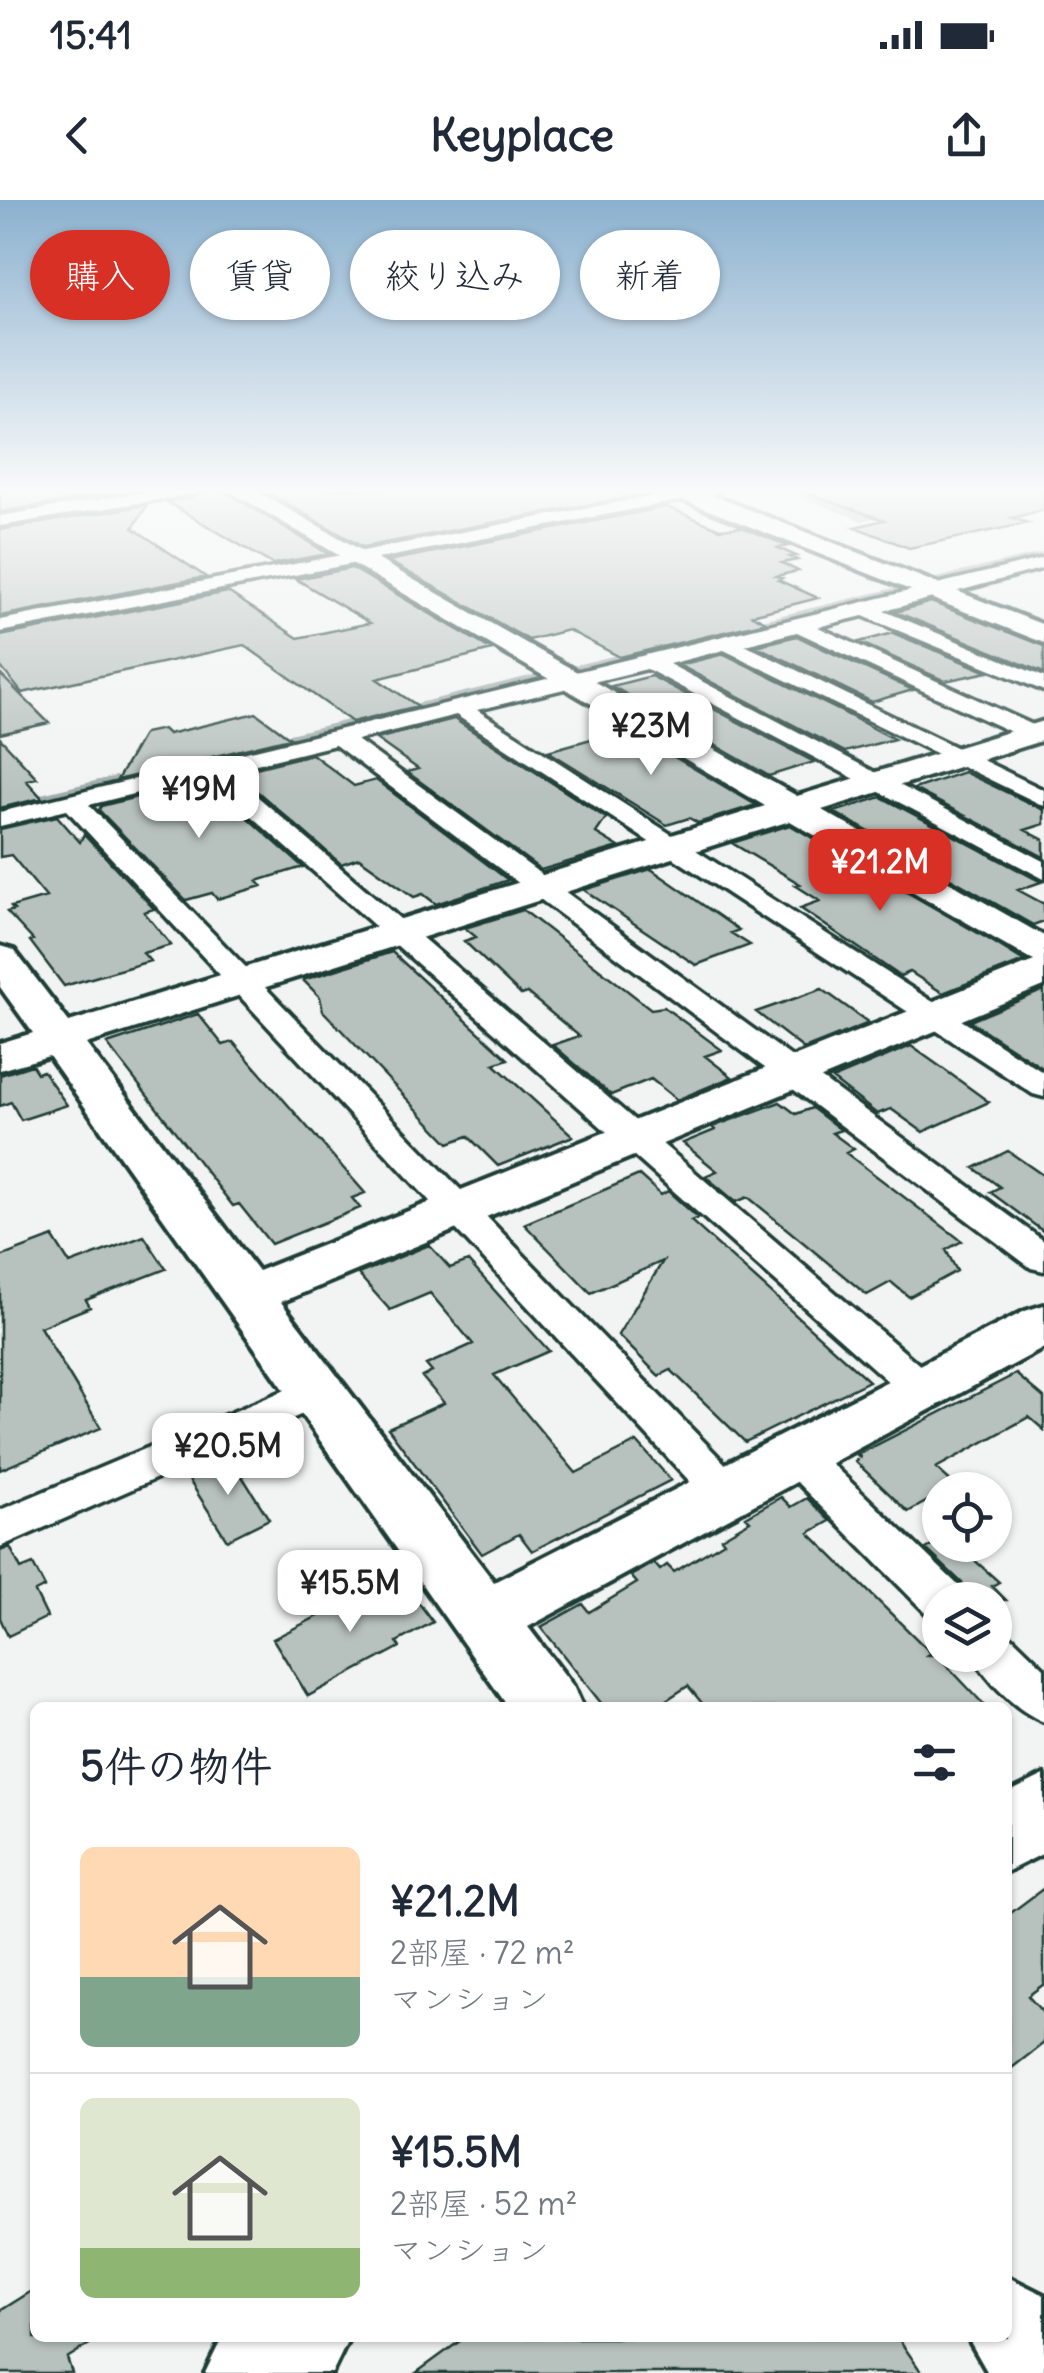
<!DOCTYPE html>
<html lang="ja">
<meta charset="utf-8">
<style>
:root{--surface:#fff;--page:#f2f2f3;--text:#1f2937;--muted:#747a83;--line:#e0e1e3;--accent:#d93025}
body{margin:0;font-family:Delius,"Klee One",sans-serif;background:var(--page);color:var(--text);height:100vh;display:flex;flex-direction:column;font-size:38px;white-space:nowrap}
*{box-sizing:border-box;margin:0}
p{font-size:32px;color:var(--muted)}
.icon{flex:none;width:55px;height:55px;fill:none;stroke:currentColor;stroke-width:2;stroke-linecap:round;stroke-linejoin:round}
.map{position:relative;flex:1;overflow:hidden}
.side{position:absolute;left:30px;top:1502px;width:982px;height:640px;display:flex;flex-direction:column;background:var(--surface);border-radius:15px;box-shadow:0 2px 8px #0004}
.side>*{flex:none}
.top-card{position:absolute;left:30px;top:30px;width:985px;height:90px;display:flex;gap:20px}
.fabs{position:absolute;left:922px;top:1272px;display:grid;gap:20px}
.fabs a{display:grid;place-items:center;width:90px;height:90px;border-radius:50%;background:var(--surface);box-shadow:0 2px 8px #0004;font-size:50px}
.price{position:absolute;translate:-50% -85px;padding:0 22px;border-radius:20px;background:#fff;color:#222;font-size:32px;line-height:65px;filter:drop-shadow(0 2px 5px #0008)}
.price::after{content:'';position:absolute;left:50%;top:60px;width:30px;height:22px;margin-left:-15px;background:inherit;clip-path:polygon(0 0,100% 0,50% 100%)}
.price.active{background:var(--accent);color:#fff}
ul{padding:0;list-style:none}
li{display:flex;align-items:center;gap:30px;height:250px;padding:0 50px}
li+li{border-top:2px solid var(--line)}
li span{display:grid;place-items:center;flex:none;width:280px;height:200px;border-radius:15px;color:#555}
li>.icon{margin-inline-start:auto}
span .icon{width:120px;height:120px;fill:#fffc;stroke-width:1}
li b{font-size:42px}
h2{display:flex;justify-content:space-between;align-items:center;height:120px;padding:0 50px;font-size:42px}
.pill{padding:0 35px;border-radius:45px;background:var(--surface);box-shadow:0 2px 8px #0004;font-size:35px;line-height:90px}
.pill.active{background:var(--accent);color:#fff}
.status{display:flex;justify-content:space-between;align-items:center;height:70px;padding:0 50px;background:var(--surface);direction:ltr}
.status svg{height:28px;fill:currentColor}
header{display:flex;justify-content:space-between;align-items:center;height:130px;padding:0 50px;background:var(--surface);font-size:45px;font-weight:700}
.map>svg:first-child{display:block}
.lines{fill:none;stroke-linecap:round;stroke-linejoin:round}
.canal{fill:#a1adaa;fill-rule:evenodd}
.building{fill:#b7c1bd;stroke:#1f3d34;stroke-width:2.5}
.street-casing{stroke:#1f3d34;stroke-width:7}
.secondary-casing{stroke:#1f3d34;stroke-width:8}
.street{fill:#fff;fill-rule:evenodd}
.secondary{fill:#fff;fill-rule:evenodd}
</style>
<div class="status"><b>15:41</b><svg viewBox="0 0 49 12"><path d="M0 12V9h3v3zM5 12V6h3v6zM10 12V3h3v9zM15 12V0h3v12zM26 1h20v11H26zM47 4h2v5h-2z"/></svg></div>
<header><svg class="icon" aria-label="back" viewBox="0 0 24 24"><path d="M15 5l-7 7 7 7"/></svg>Keyplace<svg class="icon" aria-label="share" viewBox="0 0 24 24"><path d="M12 15V3M7 8l5-5 5 5M5 13v7h14v-7"/></svg></header>
<div class="map">
<svg width="1044" height="2173" viewBox="0 0 1044 2173">
<rect width="100%" height="100%" fill="#f2f3f3"/>
<filter id="ink" filterUnits="userSpaceOnUse"><feTurbulence type="fractalNoise" baseFrequency=".01" numOctaves="2"/><feDisplacementMap in="SourceGraphic" scale="20" xChannelSelector="R" yChannelSelector="G"/><feConvolveMatrix kernelMatrix="1 2 1 2 8 2 1 2 1" color-interpolation-filters="sRGB"/></filter>
<g filter="url(#ink)">
<g class="lines">
<path class="canal" d="M781 289H802L863 311 916 299 924 304 862 321Z
M1044 352V362L0 618V604Z"/>
</g>
<path class="building" d="M0 289H140L0 312Z
M204 289H222L328 354 272 364 167 302 193 298Z
M261 289H626L639 295 363 347Z
M807 289H1044V310L1012 318 1028 323 909 348 855 327 884 320 806 293Z
M147 305 133 328 206 377 0 416V330Z
M667 307 720 329 742 327 788 346 778 348 796 356 790 357 797 360 782 363 798 371 776 376 782 378 778 380 818 398 752 415 766 422 620 457 568 430 529 440 388 361Z
M352 368 492 450 377 479 418 506 352 522 244 445 22 493 0 466V436L228 392 298 438 370 423 296 379Z
M931 402 1044 446V473L896 412Z
M893 433 988 472 945 481 859 442Z
M797 436 826 450 913 490 872 502 756 446Z
M724 454 840 511 894 539 845 552 679 465Z
M0 474 49 523 0 534Z
M651 476 814 562 769 576 612 486Z
M256 513 290 538 117 580 144 533 163 529 168 534Z
M454 519 606 618 596 633 619 647 541 670 407 572 418 569 376 539Z
M627 529 756 605 698 623 689 618 667 625 548 551Z
M0 538 37 578 26 580 42 598 0 608Z
M312 554 354 586 376 580 508 680 436 704 423 694 414 697 359 658 341 664 236 573Z
M964 572 1044 610V624L1025 630 1044 640V657L914 589Z
M205 580 303 667 257 681 262 686 217 699 212 693 186 700 99 610 101 606Z
M881 597 1041 682 1018 690 1044 704V721L1033 725 834 612Z
M57 616 80 642 84 634 154 709 144 712 171 745 143 753 150 761 64 786 30 741 33 740 7 712 14 710 11 707 46 697 11 655 0 657V629Z
M790 625 990 740 1024 761 943 793 910 772 900 776 800 708 820 701 795 685 800 684 732 643Z
M651 669 739 730 731 733 750 745 696 765 584 690Z
M523 710 651 809 664 807 722 850 705 856 732 877 677 900 651 879 611 895 553 845 579 836 527 793 521 795 464 741 476 737 465 728Z
M392 752 508 859 494 864 573 936 498 966 468 936 449 943 323 811 320 797 303 780Z
M822 789 869 823 804 849 756 812Z
M1044 790V869L970 821Z
M198 814 223 845 233 842 365 993 352 998 360 1008 271 1044 239 1004 233 1006 107 844Z
M911 846 945 870 989 902 923 932 891 909 877 914 832 879Z
M32 865 37 873 43 871 67 905 21 920 11 902 0 906V875Z
M780 902 796 914 812 908 841 930 832 933 854 949 846 953 962 1041 946 1050 957 1071 909 1097 891 1082 867 1095 748 997 736 1002 705 976 717 971 683 943 715 930 712 927Z
M1008 951 1044 976V1032L990 992 1000 987 974 968Z
M639 975 661 995 668 991 698 1018 691 1021 869 1181 745 1242 671 1170 659 1176 618 1135 663 1061 591 1093 524 1024Z
M144 1036 166 1069 86 1100 90 1107 40 1127 101 1228 0 1270V1057L53 1037 70 1064Z
M429 1045 450 1068 468 1061 549 1151 494 1175 576 1273 637 1242 671 1280 532 1351 519 1334 482 1354 388 1228 444 1203 422 1177 432 1172 426 1165 473 1144 430 1093 390 1110 358 1074Z
M1016 1174 1044 1198V1230L1029 1217 936 1268 955 1285 940 1290V1294L908 1312 855 1261 860 1257 857 1255Z
M230 1257 269 1319 227 1340 187 1277Z
M781 1297 791 1307 807 1298 830 1321 809 1333 931 1453 928 1455H937L987 1508H706L688 1486 654 1508H605L541 1427 583 1404 589 1412 637 1383 631 1376 654 1363 660 1370 667 1365 674 1372 724 1342 721 1338 750 1321 746 1317Z
M939 1342 954 1357 958 1355 962 1360 970 1356 999 1382 992 1386 1006 1400H996L999 1403 995 1407V1400H970L962 1383 926 1349Z
M10 1347 21 1369 33 1364 45 1387 35 1392 47 1417 8 1436 0 1418V1351Z
M362 1377 377 1402 407 1387 433 1422 397 1442 400 1447 308 1496 273 1439 338 1406 330 1393Z
M1044 1688V1784L1028 1796 1044 1814V1843L1008 1871V1715Z
M35 2089V2138H99L67 2158 72 2173H0V2111Z
M464 2138H898L922 2173H416Z"/>
<g class="lines">
<g class="street-casing">
<path id="street" d="M163 289H200L192 294 0 326V316Z
M688 289H721L713 294 0 432V420Z
M1044 358V368L884 411 1044 477V491L863 416 818 427 1042 529V539H1026L797 432 745 445 1044 590V606L724 450 669 464 1044 661V679L647 469 477 510 1044 873V897L1033 894 456 515 357 540 1044 1041V1071L1031 1068 335 545 228 571 937 1180 943 1190 937 1200 923 1205 909 1200 206 576 89 605 739 1278 746 1290 739 1302 724 1307 709 1302 67 610 0 626V612Z
M316 1177 330 1182 336 1192 330 1202 0 1347V1310Z
M797 1240 812 1245 959 1386 966 1400H940V1418L927 1414 782 1267 776 1256 782 1245Z
M995 1431 1012 1437 1044 1468V1522C1018 1512 986 1481 973 1455H995Z"/>
</g>
<g class="secondary-casing">
<path id="secondary" d="M226 289H253L797 596 1044 521V540L822 610 1044 736V786L281 1102 494 1382 1025 1111 1044 1105V1148L528 1427 573 1486 583 1508H509L49 856 0 870V843L33 833 0 787V746L14 750 69 822 765 606ZM790 621 1034 761 258 1071 86 844Z
M665 289H696L1044 425V443L668 294Z
M1044 1575V1653L1008 1671V1593Z
M1008 2077 1044 2095V2173H988L968 2138H1008Z
M222 2138H349L332 2173H205Z"/>
</g>
<use href="#street" class="street"/>
<use href="#secondary" class="secondary"/>
</g>
</g>
<linearGradient id="sky" x2="0" y2="1"><stop stop-color="#8bb1cf"/><stop offset="0.49" stop-color="#f9fafa"/><stop offset="1" stop-color="#f9fafa" stop-opacity="0"/></linearGradient>
<rect width="1044" height="593" fill="url(#sky)"/>
</svg>
<div class="fabs">
<a><svg class="icon" aria-label="locate" viewBox="0 0 24 24"><circle cx="12" cy="12" r="6"/><path d="M12 2v4M12 18v4M2 12h4M18 12h4"/></svg></a>
<a><svg class="icon" aria-label="layers" viewBox="0 0 24 24"><path d="M12 4l9 5-9 5-9-5zM3 14l9 5 9-5"/></svg></a>
</div>
<b class="price" style="left:651px;top:578px">¥23M</b>
<b class="price" style="left:199px;top:641px">¥19M</b>
<b class="price active" style="left:880px;top:714px">¥21.2M</b>
<b class="price" style="left:228px;top:1298px">¥20.5M</b>
<b class="price" style="left:350px;top:1435px">¥15.5M</b>
<div class="top-card">
<a class="pill active">購入</a>
<a class="pill">賃貸</a>
<a class="pill">絞り込み</a>
<a class="pill">新着</a>
</div>
<section class="side">
<h2>5件の物件<svg class="icon" aria-label="filters" viewBox="0 0 24 24"><path d="M4 7h16M4 17h16"/><circle cx="9" cy="7" r="2"/><circle cx="15" cy="17" r="2"/></svg></h2>
<ul>
<li><span style="background:linear-gradient(#ffd9b3 65%,#7fa58c 0)"><svg class="icon" aria-label="home" viewBox="0 0 24 24"><path d="M3 11l9-7 9 7M6 9v11h12V9"/></svg></span><div><b>¥21.2M</b><p>2部屋 · 72 m²</p><p>マンション</p></div></li>
<li><span style="background:linear-gradient(#dfe7d0 75%,#8fb573 0)"><svg class="icon" aria-label="home" viewBox="0 0 24 24"><path d="M3 11l9-7 9 7M6 9v11h12V9"/></svg></span><div><b>¥15.5M</b><p>2部屋 · 52 m²</p><p>マンション</p></div></li>
</ul>
</section>
</div>
